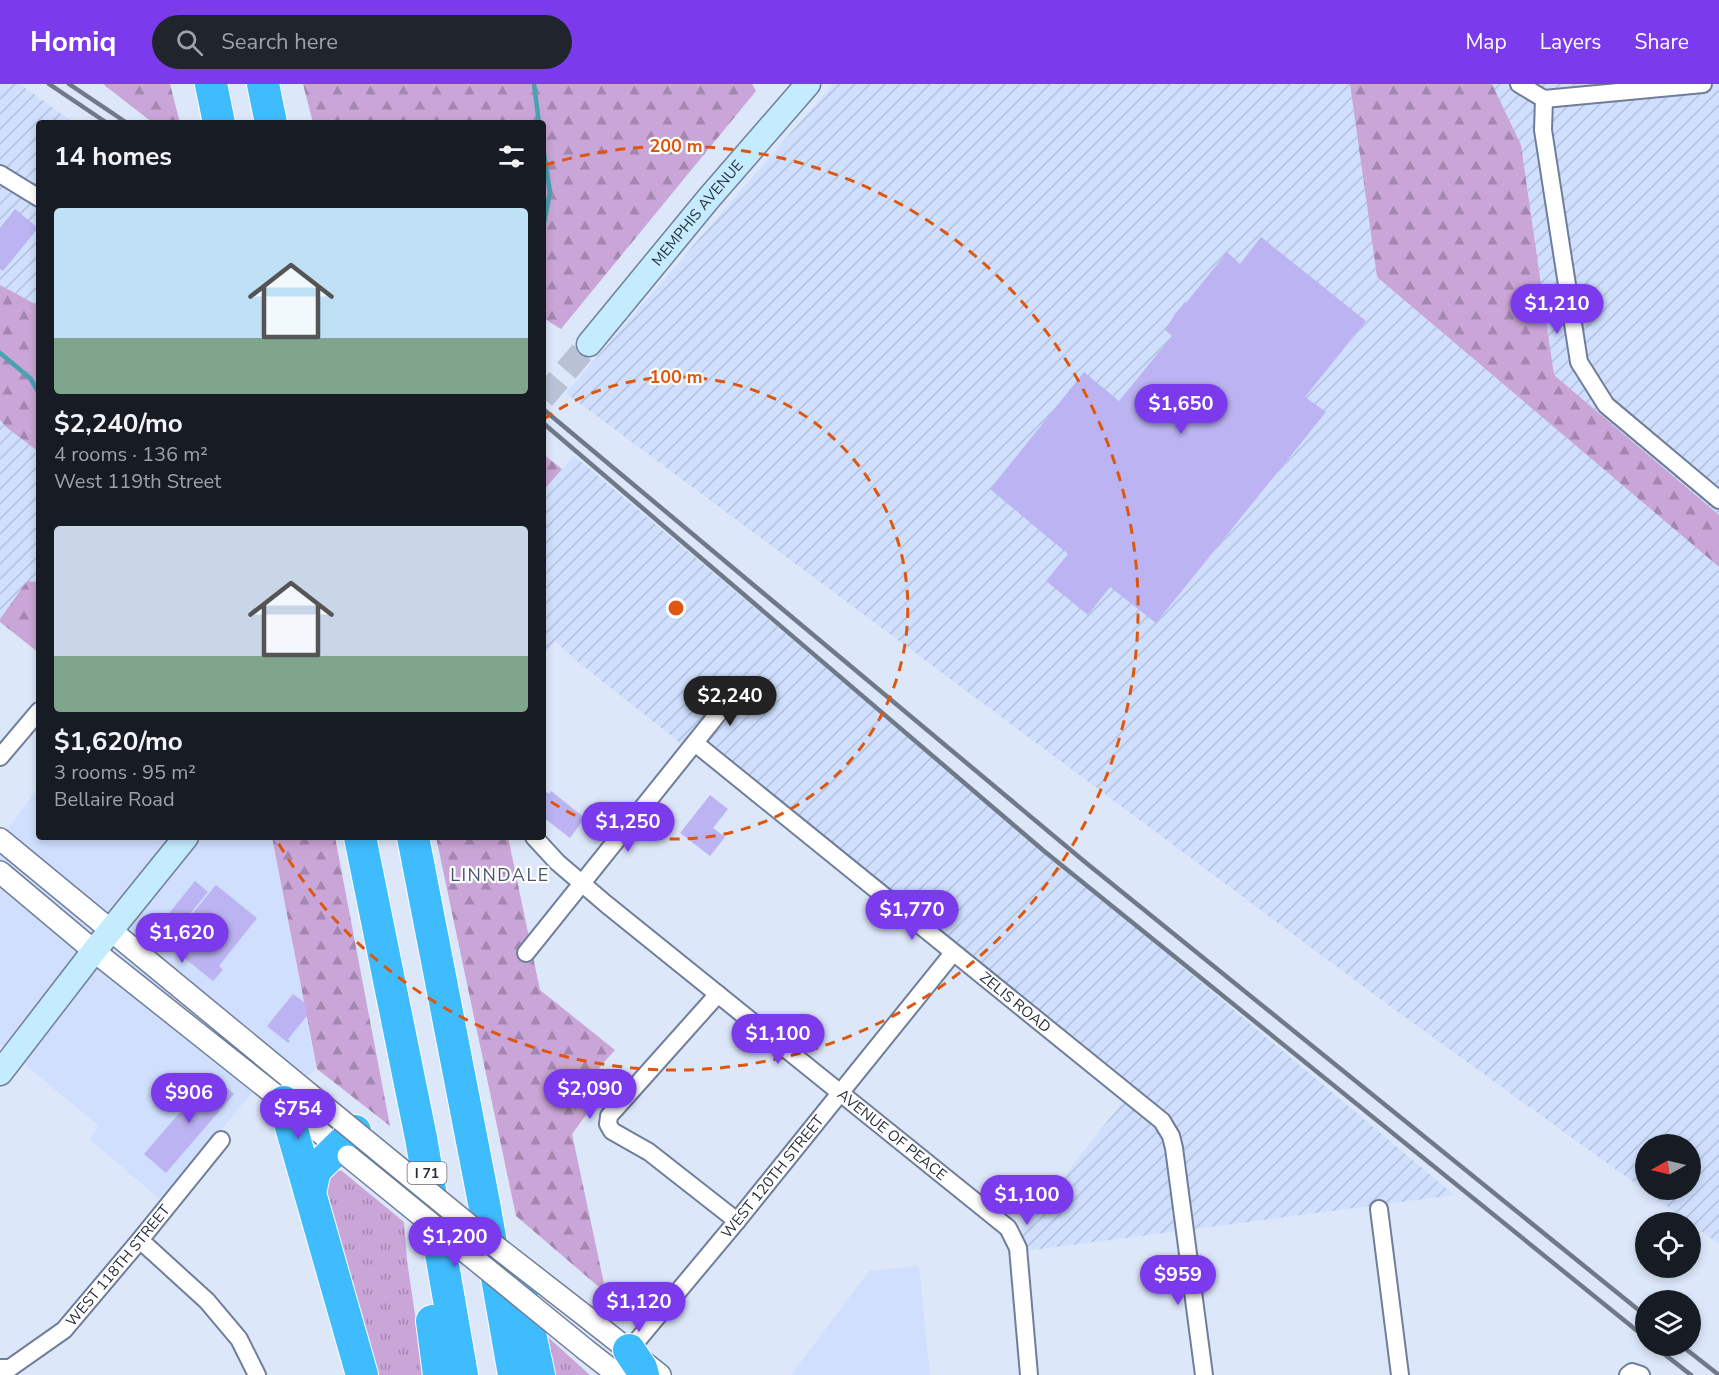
<!DOCTYPE html>
<meta charset="utf-8">
<style>
:root{--surface:#171b24;--page:#20242c;--text:#f1f3f6;--muted:#9ea1a6;--accent:#7c3aed}
body{margin:0;font-family:"Nunito Sans",sans-serif;background:var(--page);color:var(--text);height:100vh;display:flex;flex-direction:column;font-size:22px;white-space:nowrap}
*{box-sizing:border-box;margin:0}
p{font-size:20px;color:var(--muted)}
.icon{flex:none;width:33px;height:33px;fill:none;stroke:currentColor;stroke-width:2;stroke-linecap:round;stroke-linejoin:round}
.map{position:relative;flex:1;overflow:hidden}
.panel{position:absolute;left:36px;top:36px;width:510px;height:720px;display:flex;flex-direction:column;background:var(--surface);border-radius:6px;box-shadow:0 3px 9px #0003}
.panel>*{flex:none}
.needle{width:39px;rotate:262deg}
.controls{position:absolute;left:1635px;top:1050px;display:grid;gap:12px}
.controls a{display:grid;place-items:center;width:66px;height:66px;border-radius:50%;background:var(--surface);box-shadow:0 3px 9px #0003;font-size:30px}
.price{position:absolute;translate:-50% -51px;padding:0 14px;border-radius:21px;background:var(--accent);color:#fff;font-size:20px;line-height:39px;filter:drop-shadow(0 2px 3px #0008)}
.price::after{content:'';position:absolute;left:50%;top:36px;width:18px;height:14px;margin-left:-9px;background:inherit;clip-path:polygon(0 0,100% 0,50% 100%)}
.price.current{background:#222;color:#fff}
ul{padding:0;list-style:none}
li{display:grid;align-content:center;gap:12px;height:318px;padding:0 18px}
li span{display:grid;place-items:center;height:186px;border-radius:6px;color:#555}
li>.icon{margin-inline-start:auto}
span .icon{width:108px;height:108px;fill:#fffc;stroke-width:1}
li b{font-size:26px}
h2{display:flex;justify-content:space-between;align-items:center;height:72px;padding:0 18px;font-size:26px}
header{display:flex;align-items:center;gap:36px;box-sizing:border-box;height:84px;padding:0 30px;background:var(--accent);color:#fff}
header strong{font-size:28px}
nav{display:flex;gap:33px;margin-inline-start:auto;font-size:21px}
.search{width:420px;height:54px;background:var(--page);display:flex;align-items:center;gap:15px;box-sizing:border-box;padding:0 21px;border-radius:33px;color:var(--muted);font-size:22px}
.map>svg:first-child{display:block}
.built{fill:#cfdffd}
.industrial{fill:url(#industrial-furrows);fill-rule:evenodd}
.grass{fill:url(#grass-tufts)}
.forest{fill:url(#forest-firs)}
.lines{fill:none;stroke-linecap:round;stroke-linejoin:round}
.stream{stroke:#48a2b0;stroke-width:4.5}
.building{fill:#bcb4f2}
.secondary-tunnel{stroke:#b9c2d4;stroke-width:24;stroke-dasharray:24 12;stroke-linecap:butt}
.minor-casing{stroke:#6f7e9a;stroke-width:20}
.tertiary-casing{stroke:#6f7e9a;stroke-width:24}
.secondary-casing{stroke:#6f7e9a;stroke-width:27}
.motorway-casing{stroke:#fff;stroke-width:34}
.minor{stroke:#fff;stroke-width:16}
.tertiary{stroke:#fff;stroke-width:21}
.secondary{stroke:#c5ebff;stroke-width:24}
.motorway{stroke:#3fbcfe;stroke-width:32}
.rail{stroke:#707987;stroke-width:4.5}
.tertiary-bridge-casing{stroke:#6f7e9a;stroke-width:24;stroke-linecap:butt}
.tertiary-bridge{stroke:#fff;stroke-width:21}
.ring{fill:none;stroke:#de570e;stroke-width:3;stroke-dasharray:10 8}
.labels{text-anchor:middle;dominant-baseline:central;stroke-width:4.5;stroke-linejoin:round;paint-order:stroke}
.shield{fill:#fff;stroke:#686d76;stroke-width:1.5}
.shield-label{font-size:14px;font-weight:bold;fill:#282f3b}
.street-label{font-size:15px;fill:#282f3b;stroke:#fff}
.quarter-label{font-size:18px;letter-spacing:1.5px;fill:#485570;stroke:#fff}
.centre{fill:#de570e;stroke:#fff;stroke-width:3}
.ring-label{font-size:18px;text-anchor:middle;font-weight:bold;fill:#de570e;stroke:#fff;stroke-width:4.5;stroke-linejoin:round;paint-order:stroke}
</style>
<header>
<strong>Homiq</strong>
<div class="search"><svg class="icon" aria-label="search" viewBox="0 0 24 24"><circle cx="10" cy="10" r="6"/><path d="M15 15l6 6"/></svg>Search here</div>
<nav><a>Map</a><a>Layers</a><a>Share</a></nav>
</header>
<div class="map">
<svg width="1719" height="1291" viewBox="0 0 1719 1291">
<defs>
<pattern id="industrial-furrows" width="10" height="10" patternUnits="userSpaceOnUse" patternTransform="scale(1.5)"><rect width="10" height="10" fill="#cfdffd"/><path d="M-1 1l2-2M0 10L10 0M9 11l2-2" fill="none" stroke="#b2c0da"/></pattern>
<pattern id="grass-tufts" width="24" height="20" patternUnits="userSpaceOnUse" patternTransform="scale(1.5)"><rect width="24" height="20" fill="#caa5d7"/><path d="M3 7l-1-3M5 7V3M7 7l1-3M15 17l-1-3M17 17v-4M19 17l1-3" fill="none" stroke="#a487b0"/></pattern>
<pattern id="forest-firs" width="22" height="20" patternUnits="userSpaceOnUse" patternTransform="scale(1.5)"><rect width="22" height="20" fill="#caa5d7"/><path d="M5 1l3.5 6h-7zM16 11l3.5 6h-7z" fill="#a487b0"/></pattern>
</defs>
<rect width="100%" height="100%" fill="#dde7fa"/>
<path class="built" d="M39 702V753H272L316 985 308 992 282 972 162 1117 89 1055 99 1042 0 960V742L7 746Z
M919 1182 930 1291H791L869 1187Z"/>
<path class="industrial" d="M0 0H20L74 39H39V222L0 201Z
M833 0H1350L1377 193 1719 483V1160L1383 917 566 309ZM1646 1060H1690V1106H1646Z
M1492 0H1719V431L1554 291 1521 61Z
M0 336 6 343 39 368V498L27 497 0 535Z
M574 372 1454 1111 1026 1167 1021 1146 1126 1014 576 576 555 557 544 569 543 407Z"/>
<path class="grass" d="M331 1085 342 1087 404 1138 407 1177 424 1291H372L320 1114Z
M540 1246 590 1291H549Z"/>
<path class="forest" d="M103 0H170L180 39H153Z
M303 0H752L756 7 561 245 543 234V39H313Z
M1350 0H1492L1521 61 1554 291 1719 431V483L1377 193Z
M0 201 39 222V368L6 343 0 336Z
M543 370 562 385 543 407Z
M27 497 39 498V569L0 538V535Z
M272 753H335L390 1042 317 985Z
M436 753H508L540 906 615 966 599 984 612 996 572 1050 606 1209 516 1132Z"/>
<g class="lines">
<path class="stream" d="M534 0 539 39
M543 63 550 108 543 144
M0 269 30 294 39 309"/>
</g>
<path class="building" d="M15 125 38 144 3 187 0 185V144Z
M1261 153 1366 237 1305 313 1326 328 1156 539 1110 503 1088 531 1046 497 1068 470 990 405 1084 288 1119 317 1172 252 1165 246 1175 230 1185 218 1186 219 1227 168 1240 180Z
M551 707 585 734 570 754 543 733V712L547 708 549 710Z
M710 711 728 725 713 744 725 753 710 772 680 749Z
M195 797 208 808 179 843 166 833Z
M216 801 257 834 219 882 223 886 213 897 167 860Z
M293 910 305 919 307 932 288 955 290 957 288 959 267 942Z
M212 991 234 1010 166 1089 144 1070Z"/>
<g class="lines">
<path class="secondary-tunnel" d="M543 314 589 260"/>
<g class="minor-casing">
<g id="minor">
<path d="M1519 0 1544 15 1703 0"/>
<path d="M1544 15 1543 46 1579 278 1606 321 1719 416"/>
<path d="M0 90 39 114"/>
<path id="s1" d="M695 659 1162 1037 1171 1052 1174 1064 1204 1291"/>
<path d="M0 673 39 627"/>
<path id="s2" d="M534 753 557 778 606 820 1008 1144 1018 1164 1029 1291"/>
<path d="M526 869 729 616"/>
<path d="M718 910 609 1032 608 1040 612 1047 649 1068 737 1137"/>
<path d="M1379 1125 1400 1291"/>
<path d="M140 1156 207 1217 239 1255 257 1291"/>
<path id="s3" d="M626 1270 737 1137 953 869"/>
<path id="s4" d="M0 1284H10L64 1246 140 1156 221 1056"/>
<path d="M1628 1291 1632 1288 1641 1291"/>
</g>
</g>
<g class="tertiary-casing">
<path id="tertiary" d="M0 755 341 1036
M0 788 94 867 284 1018 348 1072
M593 1238 660 1291
M586 1266 618 1291"/>
</g>
<g class="secondary-casing">
<g id="secondary">
<path id="s5" d="M589 260 709 114 808 0"/>
<path d="M0 989 94 867 186 753"/>
</g>
</g>
<g class="motorway-casing">
<path id="motorway" d="M211 0 219 39
M263 0 271 39
M360 753 421 1054 462 1291
M413 753 484 1119 514 1291
M284 1018 362 1291
M310 1109 315 1086 355 1047
M517 1190 539 1291
M432 1237 439 1291
M629 1266 641 1284 643 1291"/>
</g>
<use href="#minor" class="minor"/>
<use href="#tertiary" class="tertiary"/>
<use href="#secondary" class="secondary"/>
<use href="#motorway" class="motorway"/>
<path class="rail" d="M49 0 107 39
M69 0 127 39
M543 325 1085 778 1646 1232
M543 339 1044 767 1646 1254
M1654 1262 1691 1291
M1682 1262 1719 1291"/>
<g class="tertiary-bridge-casing">
<path id="tertiary-bridge" d="M341 1036 485 1154 593 1238
M348 1072 586 1266"/>
</g>
<use href="#tertiary-bridge" class="tertiary-bridge"/>
</g>
<g class="ring">
<path d="M544 335A231 231 0 1 1 544 713"/>
<path d="M545 81A462 462 0 1 1 276 755"/>
</g>
<g class="labels">
<rect class="shield" x="407.5" y="1078" width="39" height="22" rx="4.5"/>
<g class="shield-label">
<text x="427" y="1089">I 71</text>
</g>
<g class="street-label">
<text stroke="none"><textPath href="#s5" startOffset="170">MEMPHIS AVENUE</textPath></text>
<text stroke="none"><textPath href="#s1" startOffset="412">ZELIS ROAD</textPath></text>
<text stroke="none"><textPath href="#s2" startOffset="466">AVENUE OF PEACE</textPath></text>
<text stroke="none"><textPath href="#s3" startOffset="230">WEST 120TH STREET</textPath></text>
<text stroke="none"><textPath href="#s4" startOffset="160">WEST 118TH STREET</textPath></text>
</g>
<g class="quarter-label">
<text x="500" y="791">LINNDALE</text>
</g>
</g>
<circle cx="676" cy="524" r="9" class="centre"/>
<g class="ring-label">
<text x="676" y="68">200 m</text>
<text x="676" y="299">100 m</text>
</g>
</svg>
<div class="controls">
<a><svg class="needle" viewBox="-14 -14 28 28"><path d="M0-13l5 13h-10z" fill="#e53935"/><path d="M0 13l5-13h-10z" fill="#9ea1a6"/></svg></a>
<a><svg class="icon" aria-label="locate" viewBox="0 0 24 24"><circle cx="12" cy="12" r="6"/><path d="M12 2v4M12 18v4M2 12h4M18 12h4"/></svg></a>
<a><svg class="icon" aria-label="layers" viewBox="0 0 24 24"><path d="M12 4l9 5-9 5-9-5zM3 14l9 5 9-5"/></svg></a>
</div>
<b class="price" style="left:1557px;top:251px">$1,210</b>
<b class="price" style="left:1181px;top:351px">$1,650</b>
<b class="price current" style="left:730px;top:643px">$2,240</b>
<b class="price" style="left:628px;top:769px">$1,250</b>
<b class="price" style="left:912px;top:857px">$1,770</b>
<b class="price" style="left:182px;top:880px">$1,620</b>
<b class="price" style="left:778px;top:981px">$1,100</b>
<b class="price" style="left:590px;top:1036px">$2,090</b>
<b class="price" style="left:189px;top:1040px">$906</b>
<b class="price" style="left:298px;top:1056px">$754</b>
<b class="price" style="left:1027px;top:1142px">$1,100</b>
<b class="price" style="left:455px;top:1184px">$1,200</b>
<b class="price" style="left:1178px;top:1222px">$959</b>
<b class="price" style="left:639px;top:1249px">$1,120</b>
<section class="panel">
<h2>14 homes<svg class="icon" aria-label="filters" viewBox="0 0 24 24"><path d="M4 7h16M4 17h16"/><circle cx="9" cy="7" r="2"/><circle cx="15" cy="17" r="2"/></svg></h2>
<ul>
<li><span style="background:linear-gradient(#bfe0f5 70%,#7fa58c 0)"><svg class="icon" aria-label="home" viewBox="0 0 24 24"><path d="M3 11l9-7 9 7M6 9v11h12V9"/></svg></span><div><b>$2,240/mo</b><p>4 rooms · 136 m²</p><p>West 119th Street</p></div></li>
<li><span style="background:linear-gradient(#c9d6e8 70%,#7fa58c 0)"><svg class="icon" aria-label="home" viewBox="0 0 24 24"><path d="M3 11l9-7 9 7M6 9v11h12V9"/></svg></span><div><b>$1,620/mo</b><p>3 rooms · 95 m²</p><p>Bellaire Road</p></div></li>
</ul>
</section>
</div>
